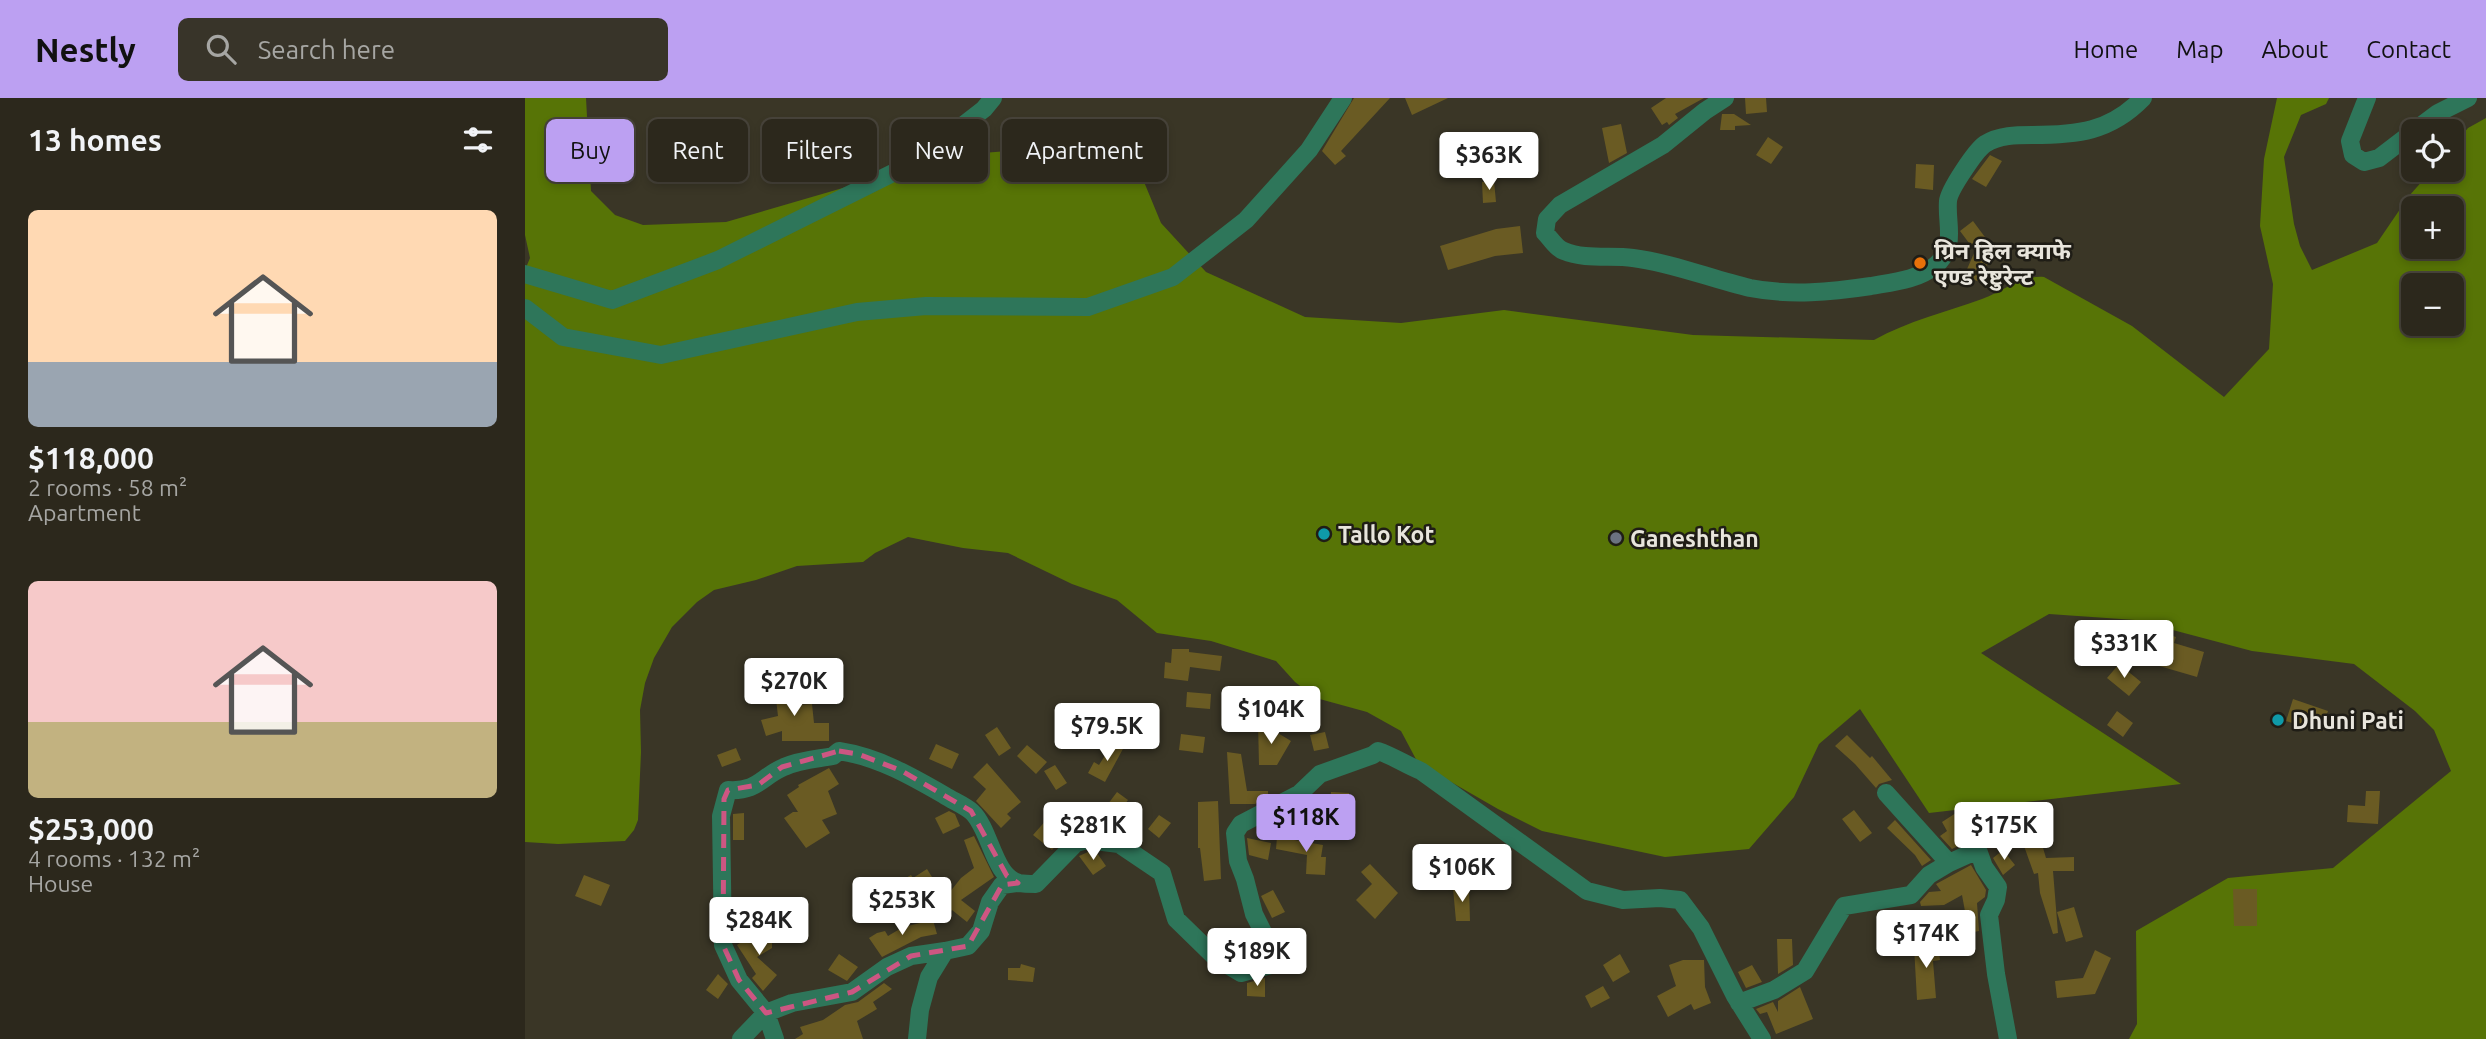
<!DOCTYPE html>
<meta charset="utf-8">
<style>
:root{--surface:#2c281c;--page:#383429;--text:#f1f3f6;--muted:#a6a6a3;--line:#48443b;--accent:#bca0f2}
body{margin:0;font-family:Ubuntu,"Noto Sans Devanagari",sans-serif;background:var(--page);color:var(--text);height:100vh;display:flex;flex-direction:column;font-size:26px;white-space:nowrap}
*{box-sizing:border-box;margin:0}
p{font-size:23px;color:var(--muted)}
.icon{flex:none;width:38px;height:38px;fill:none;stroke:currentColor;stroke-width:2;stroke-linecap:round;stroke-linejoin:round}
.map{position:relative;flex:1;overflow:hidden}
.side{display:flex;flex-direction:column;background:var(--surface);width:525px}
.side>*{flex:none}
.hud{position:absolute;left:21px;top:21px;width:665px;height:63px;display:flex;gap:14px}
.buttons{position:absolute;left:1876px;top:21px;display:grid;gap:14px}
.buttons a{display:grid;place-items:center;width:63px;height:63px;border-radius:10px;background:var(--surface);box-shadow:0 4px 10px #0003,0 0 0 2px var(--line);font-size:35px}
.price{position:absolute;translate:-50% -60px;padding:0 16px;border-radius:7px;background:#fff;color:#222;font-size:23px;line-height:46px;filter:drop-shadow(0 2px 4px #0008)}
.price::after{content:'';position:absolute;left:50%;top:42px;width:21px;height:16px;margin-left:-10px;background:inherit;clip-path:polygon(0 0,100% 0,50% 100%)}
.price.on{background:var(--accent);color:#111}
ul{padding:0;list-style:none}
li{display:grid;align-content:center;gap:14px;height:371px;padding:0 28px}
li span{display:grid;place-items:center;height:217px;border-radius:10px;color:#555}
li>.icon{margin-inline-start:auto}
span .icon{width:126px;height:126px;fill:#fffc;stroke-width:1}
li b{font-size:30px}
h2{display:flex;justify-content:space-between;align-items:center;height:84px;padding:0 28px;font-size:30px}
.tag{padding:0 24px;border-radius:10px;background:var(--surface);box-shadow:0 4px 10px #0003,0 0 0 2px var(--line);font-size:24px;line-height:63px}
.tag.on{background:var(--accent);color:#111}
header{display:flex;align-items:center;gap:42px;box-sizing:border-box;height:98px;padding:0 35px;background:var(--accent);color:#111}
header strong{font-size:33px}
nav{display:flex;gap:38px;margin-inline-start:auto;font-size:24px}
.search{width:490px;height:63px;background:var(--page);display:flex;align-items:center;gap:18px;box-sizing:border-box;padding:0 24px;border-radius:10px;color:var(--muted);font-size:26px}
main{display:flex;flex:1;min-height:0}
.map>svg:first-child{display:block}
.forest{fill:#577406;fill-rule:evenodd}
.building{fill:#6a5b23}
.lines{fill:none;stroke-linecap:round;stroke-linejoin:round}
.street{stroke:#2e765a;stroke-width:18}
.marked{fill:none;stroke:#cd5682;stroke-width:5;stroke-dasharray:14 9;stroke-linejoin:round}
.food-dot{fill:#e8710a;stroke:#1f1d16;stroke-width:2.5}
.culture-dot{fill:#0f9aa8;stroke:#1f1d16;stroke-width:2.5}
.worship-dot{fill:#6b7280;stroke:#1f1d16;stroke-width:2.5}
.labels{text-anchor:middle;dominant-baseline:central;stroke-width:5;stroke-linejoin:round;paint-order:stroke}
.poi-label{font-size:23px;font-weight:bold;fill:#e8e5dc;stroke:#1f1d16;text-anchor:start}
</style>
<header>
<strong>Nestly</strong>
<div class="search"><svg class="icon" aria-label="search" viewBox="0 0 24 24"><circle cx="10" cy="10" r="6"/><path d="M15 15l6 6"/></svg>Search here</div>
<nav><a>Home</a><a>Map</a><a>About</a><a>Contact</a></nav>
</header>
<main>
<section class="side">
<h2>13 homes<svg class="icon" aria-label="filters" viewBox="0 0 24 24"><path d="M4 7h16M4 17h16"/><circle cx="9" cy="7" r="2"/><circle cx="15" cy="17" r="2"/></svg></h2>
<ul>
<li><span style="background:linear-gradient(#ffd9b3 70%,#9aa5b1 0)"><svg class="icon" aria-label="home" viewBox="0 0 24 24"><path d="M3 11l9-7 9 7M6 9v11h12V9"/></svg></span><div><b>$118,000</b><p>2 rooms · 58 m²</p><p>Apartment</p></div></li>
<li><span style="background:linear-gradient(#f6c9c9 65%,#c2b280 0)"><svg class="icon" aria-label="home" viewBox="0 0 24 24"><path d="M3 11l9-7 9 7M6 9v11h12V9"/></svg></span><div><b>$253,000</b><p>4 rooms · 132 m²</p><p>House</p></div></li>
</ul>
</section>
<div class="map">
<svg width="1961" height="941" viewBox="0 0 1961 941">
<rect width="100%" height="100%" fill="#3a3626"/>
<path class="forest" d="M0 0H61L66 93 90 117 118 127 201 124 431 57 565 47 598 41 613 36 617 79 636 125 681 174 780 219 876 225 979 212 1168 237 1349 242C1383 223 1421 214 1457 201 1479 193 1496 177 1519 179L1607 228 1699 299 1744 251 1748 186 1735 128 1739 61 1752 0H1804L1801 6 1776 17 1759 59 1769 126 1775 148 1787 172 1852 145 1884 98 1907 72H1927V49L1943 30 1961 20V941H1604L1612 926 1611 833 1703 780 1808 770 1926 673 1909 632 1890 613 1829 566 1727 553 1610 522 1524 516 1456 555 1656 686 1404 715 1335 611 1294 646 1269 699 1224 751 1140 759 1017 733 973 711 893 665 876 633 842 614 791 600 770 584 751 563 686 543 632 535 592 502 547 486 483 455 438 450 383 439 350 455 338 464 272 468 231 482 189 492 172 504 147 529 129 560 120 585 115 612 116 654 113 722 109 732 100 743 33 746 0 744V172L5 160 0 137ZM1888 110H1927V149H1888ZM1888 187H1927V226H1888Z"/>
<path class="building" d="M829 0H865L816 53 821 58 810 67 797 53Z
M880 0H923L887 17Z
M1141 0H1179L1150 16 1153 20 1144 27 1142 24 1137 27 1126 10Z
M1220 0H1241L1242 14 1221 16Z
M1197 16H1209L1226 27 1210 28V32H1195Z
M1096 26 1102 55 1084 65 1077 30Z
M1243 39 1258 49 1246 66 1231 57Z
M1465 57 1477 63 1461 89 1447 81Z
M1391 66 1409 67 1408 92 1390 90Z
M969 83 971 104 958 105 957 84Z
M1448 123 1474 158 1462 167 1455 184 1439 178 1450 153 1435 133Z
M995 128 998 155 970 158 923 172 915 148 971 131Z
M1622 530 1651 539 1649 545 1679 554 1672 579 1576 551 1592 565 1567 564V548L1559 546 1560 542 1591 543 1595 532 1620 539Z
M647 551H664V554L697 558 695 573 665 569 663 583 639 580 640 564 646 565Z
M1594 566 1616 584 1604 598 1582 580Z
M268 582 271 607 287 606 289 625H304V643H257V633L241 638 236 622 253 618 249 584Z
M662 594 686 596 685 611 661 609Z
M1768 601 1803 613 1796 634 1761 623Z
M1592 613 1608 625 1598 639 1582 627Z
M733 623 766 643 752 667H734Z
M472 629 486 650 474 658 460 637Z
M800 634 804 650 789 653 785 637Z
M656 636 680 639 678 655 654 652Z
M1322 637 1345 660 1347 658 1367 682 1354 686 1351 690 1330 666 1310 648Z
M589 643 599 649 580 684 563 675 569 664 574 667Z
M411 646 434 656 427 671 404 661Z
M502 647 522 664 511 676 492 658Z
M211 650 216 662 197 669 192 657Z
M702 654 716 656 722 693H743V699L730 706H705Z
M462 665 496 704 482 716 486 720 476 730 451 703 461 691 448 679Z
M530 667 542 685 531 692 519 673Z
M304 670 314 686 303 693 312 716 297 722 305 735 281 750 259 720 268 714H273L262 697 274 689 273 687Z
M1841 693H1855L1853 726 1822 724 1823 707 1840 708Z
M592 694 603 702 591 718 580 710Z
M806 694 824 695 821 715 804 713Z
M693 703 696 781 679 783 675 750H673V704Z
M1329 712 1347 735 1335 744 1317 721Z
M424 713 430 716 435 728 418 736 410 720Z
M1434 713 1452 739 1427 751 1415 738 1422 733 1417 724Z
M219 715V742H208V716Z
M634 717 646 725 634 740 623 731Z
M523 720 541 736 527 752 508 737Z
M1370 722 1406 762 1397 768 1390 757 1362 730Z
M449 738 469 779 436 802 450 813 442 824 427 812 422 818 412 810 436 780 449 770 439 742Z
M752 739 798 747 796 759H801L800 777 781 776 782 757 751 751Z
M722 740 746 745 743 762 724 757Z
M1516 743 1521 760 1549 759V773H1528L1533 835 1528 836 1515 795 1513 775 1509 776 1499 748Z
M1478 752 1490 767 1478 777 1468 760Z
M563 754 572 755 581 768 568 777 554 758Z
M845 766 873 795 850 821 831 802 847 786 836 774Z
M1446 767 1461 792 1460 799 1452 805 1454 833 1444 835 1437 797 1419 807 1396 808 1395 804 1404 794 1416 793 1411 786Z
M402 771 412 787 383 804 372 785 386 777 388 780Z
M59 777 85 787 76 808 50 798Z
M944 788 945 823H931L928 790Z
M1708 791H1732V828H1709Z
M748 792 760 814 747 820 736 798Z
M1549 809 1558 839 1541 844 1532 814Z
M408 822 412 836 396 839 357 859 344 840 352 835 360 833 363 838 378 829Z
M232 833 247 834V850L232 859 252 877 238 893 227 880 231 876 212 847Z
M1252 841H1267L1268 867 1253 876Z
M1413 846 1415 862 1408 863 1411 900 1392 902 1389 848Z
M1570 852 1586 860 1570 896 1532 900 1530 883 1558 880Z
M314 856 333 869 322 883 303 872Z
M1095 856 1105 874 1088 884 1078 867Z
M1158 862H1179L1180 889 1186 905 1169 912 1166 906 1143 919 1132 898 1151 888 1144 867Z
M496 866 510 870 508 884 483 882V870H495Z
M1227 867 1237 884 1221 890 1213 874Z
M193 876 203 886 193 901 181 892Z
M740 880V899L722 898V885Z
M359 885 367 891 348 904 352 911 332 923 338 941H270L278 936 275 929 298 922 320 907 333 904Z
M1078 888 1085 900 1066 910 1060 898Z
M1275 889 1288 921 1251 936 1242 914 1235 916 1231 911 1248 904 1253 914V903Z"/>
<g class="lines">
<path class="street" d="M1200 0 1180 13 1138 47 1035 107 1022 121 1020 135C1026 141 1032 151 1039 153 1060 162 1086 157 1108 160 1148 165 1186 181 1225 190 1266 198 1306 194 1346 188 1369 184 1393 182 1411 167 1432 148 1421 126 1423 103 1424 92 1451 52 1460 46 1474 37 1492 37 1507 37 1552 37 1585 34 1618 0
M1842 0 1825 43 1828 57 1839 64 1854 60 1888 34
M1889 33 1913 15 1943 0
M0 176 87 202 193 162 392 63 459 11 468 0
M0 210 38 239 136 257 332 214 401 208 563 209 648 179 721 122 784 52 818 0
M1361 695 1424 765
M1214 905 1249 892 1280 873 1319 808 1386 797 1404 777 1424 765 1453 752 1459 769 1473 789 1471 802 1464 817 1471 876 1483 941
M216 941 241 915 214 882 198 847 196 718 203 692C233 694 237 678 259 669 274 662 292 661 308 658L314 653C353 659 386 678 419 697 428 703 439 707 447 714 466 732 468 778 494 785 499 786 506 786 511 786L551 745 562 742 594 746 637 775 651 821 691 860 716 875 746 867 745 848 729 816 720 781 713 763 710 735 716 726 774 696 795 676 848 657 853 653C868 658 881 667 896 673L1062 793 1098 802 1135 800 1155 802 1176 830 1210 898 1237 941
M250 941 241 915 267 905 327 894 362 869 386 858 420 853
M392 941 395 912 404 879 420 853 443 848 456 833 465 804 477 787 493 785"/>
</g>
<path class="marked" d="M314 653 333 656 377 673 446 713 482 778 493 785 477 787 443 848 386 858 327 894 241 915 214 882 198 847 199 701 203 692 233 687 257 669Z"/>
<circle class="food-dot" cx="1395" cy="165" r="7"/>
<g class="culture-dot">
<circle cx="799" cy="436" r="7"/>
<circle cx="1753" cy="622" r="7"/>
</g>
<circle class="worship-dot" cx="1091" cy="440" r="7"/>
<g class="labels">
<g class="poi-label">
<text x="1409" y="152">ग्रिन हिल क्याफे<tspan x="1409" dy="26">एण्ड रेष्टुरेन्ट</tspan></text>
<text x="813" y="436">Tallo Kot</text>
<text x="1105" y="440">Ganeshthan</text>
<text x="1767" y="622">Dhuni Pati</text>
</g>
</g>
</svg>
<div class="buttons">
<a><svg class="icon" aria-label="locate" viewBox="0 0 24 24"><circle cx="12" cy="12" r="6"/><path d="M12 2v4M12 18v4M2 12h4M18 12h4"/></svg></a>
<a>+</a>
<a>−</a>
</div>
<b class="price" style="left:964px;top:94px">$363K</b>
<b class="price" style="left:1599px;top:582px">$331K</b>
<b class="price" style="left:269px;top:620px">$270K</b>
<b class="price" style="left:746px;top:648px">$104K</b>
<b class="price" style="left:582px;top:665px">$79.5K</b>
<b class="price on" style="left:781px;top:756px">$118K</b>
<b class="price" style="left:568px;top:764px">$281K</b>
<b class="price" style="left:1479px;top:764px">$175K</b>
<b class="price" style="left:937px;top:806px">$106K</b>
<b class="price" style="left:377px;top:839px">$253K</b>
<b class="price" style="left:234px;top:859px">$284K</b>
<b class="price" style="left:1401px;top:872px">$174K</b>
<b class="price" style="left:732px;top:890px">$189K</b>
<div class="hud">
<a class="tag on">Buy</a>
<a class="tag">Rent</a>
<a class="tag">Filters</a>
<a class="tag">New</a>
<a class="tag">Apartment</a>
</div>
</div>
</main>
